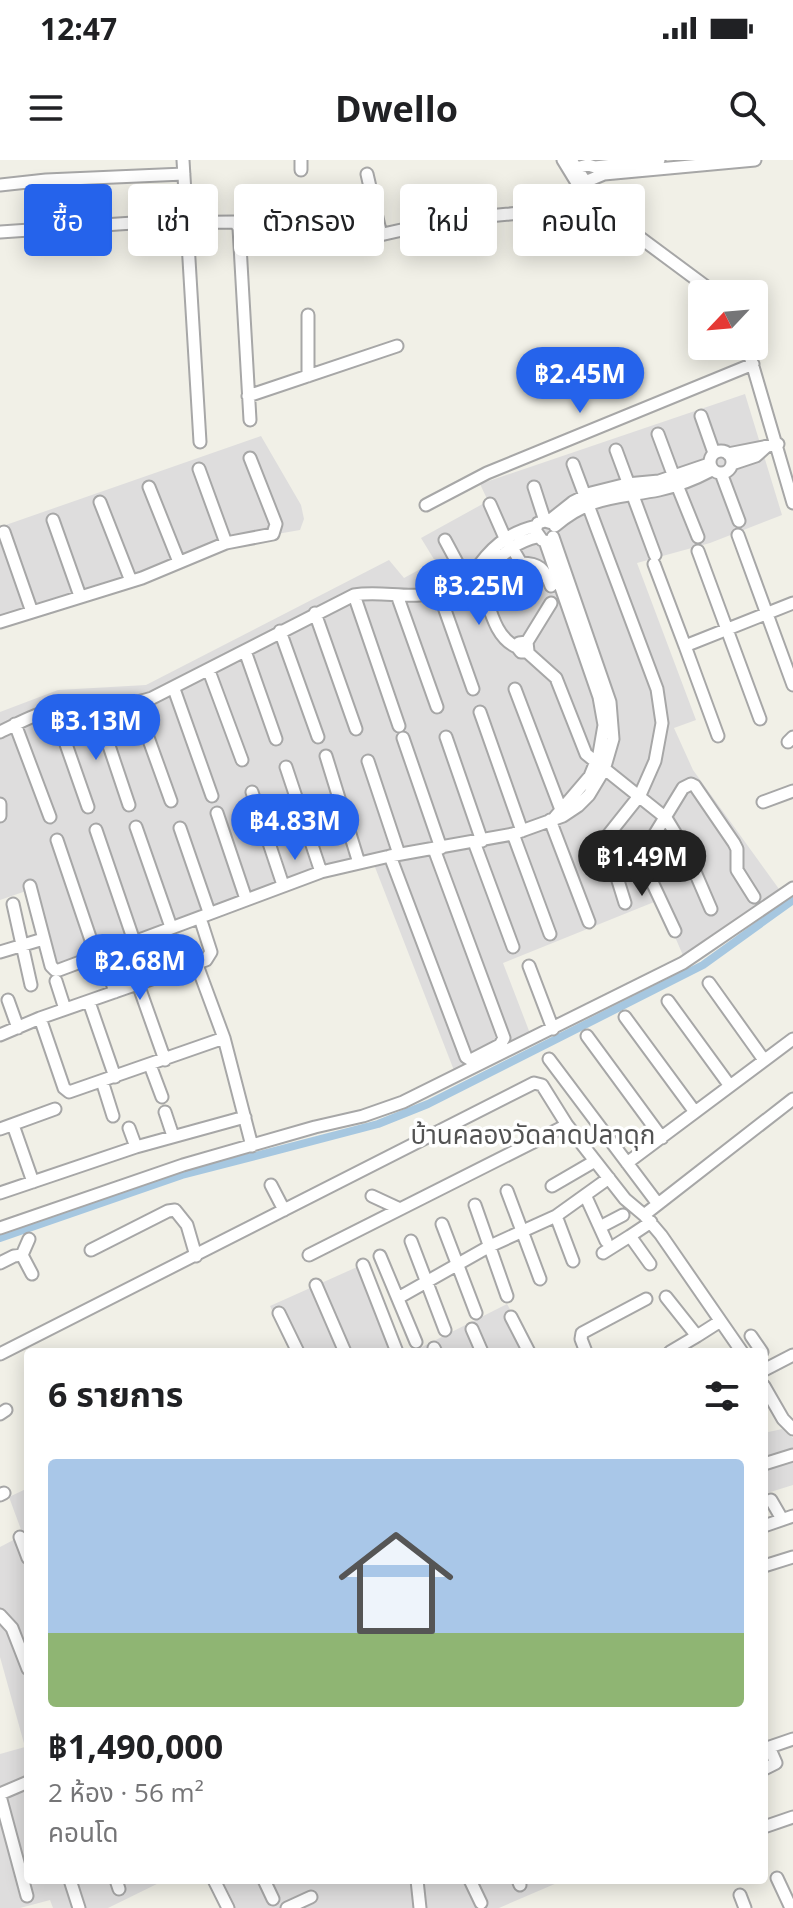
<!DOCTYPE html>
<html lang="th">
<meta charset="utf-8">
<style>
:root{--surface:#fff;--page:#f2f2f2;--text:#202124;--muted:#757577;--line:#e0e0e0;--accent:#2563eb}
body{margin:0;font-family:"Open Sans","Noto Sans Thai",sans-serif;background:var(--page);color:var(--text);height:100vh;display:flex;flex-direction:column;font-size:30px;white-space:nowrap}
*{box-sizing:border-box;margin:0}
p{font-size:26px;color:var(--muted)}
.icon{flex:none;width:44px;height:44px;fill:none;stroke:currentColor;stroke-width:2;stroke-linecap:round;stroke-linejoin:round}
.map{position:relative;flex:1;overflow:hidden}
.panel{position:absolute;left:24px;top:1188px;width:744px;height:536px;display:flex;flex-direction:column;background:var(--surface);border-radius:8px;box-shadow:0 4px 20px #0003}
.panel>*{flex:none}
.top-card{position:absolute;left:24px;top:24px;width:746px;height:72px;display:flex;gap:16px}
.needle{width:52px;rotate:244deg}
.tools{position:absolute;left:688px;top:120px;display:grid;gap:16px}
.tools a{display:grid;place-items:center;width:80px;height:80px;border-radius:8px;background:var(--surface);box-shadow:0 4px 20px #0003;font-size:40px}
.price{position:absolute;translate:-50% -68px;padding:0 18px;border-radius:28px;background:var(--accent);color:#fff;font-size:26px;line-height:52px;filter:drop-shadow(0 2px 4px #0008)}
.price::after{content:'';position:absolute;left:50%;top:48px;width:24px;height:18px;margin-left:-12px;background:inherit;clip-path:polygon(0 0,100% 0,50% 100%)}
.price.selected{background:#222;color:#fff}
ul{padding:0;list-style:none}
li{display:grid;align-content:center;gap:16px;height:424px;padding:0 24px}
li+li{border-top:2px solid var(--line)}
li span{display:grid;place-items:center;height:248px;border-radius:8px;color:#555}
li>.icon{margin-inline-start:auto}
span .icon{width:144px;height:144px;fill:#fffc;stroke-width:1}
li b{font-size:34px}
h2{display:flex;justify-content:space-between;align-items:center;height:96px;padding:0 24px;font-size:34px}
.tag{padding:0 28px;border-radius:8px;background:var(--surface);box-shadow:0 4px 20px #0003;font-size:28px;line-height:72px}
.tag.selected{background:var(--accent);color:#fff}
.status{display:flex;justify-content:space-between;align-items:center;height:56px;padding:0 40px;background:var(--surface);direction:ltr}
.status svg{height:22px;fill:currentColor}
header{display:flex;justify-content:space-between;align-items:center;height:104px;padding:0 24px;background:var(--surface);font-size:36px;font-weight:700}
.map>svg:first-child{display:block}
.residential{fill:#dedddd}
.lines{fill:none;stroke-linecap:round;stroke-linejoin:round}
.canal{stroke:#a6c7e0;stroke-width:8}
.minor-casing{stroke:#a7a7a7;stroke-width:15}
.minor{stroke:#fff;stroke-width:11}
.labels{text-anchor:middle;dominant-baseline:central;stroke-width:7;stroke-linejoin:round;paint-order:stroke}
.quarter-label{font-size:26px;fill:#535353;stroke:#fff}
</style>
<div class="status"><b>12:47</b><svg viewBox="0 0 49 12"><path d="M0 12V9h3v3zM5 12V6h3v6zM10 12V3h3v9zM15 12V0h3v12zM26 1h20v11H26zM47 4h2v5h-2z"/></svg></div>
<header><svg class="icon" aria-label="menu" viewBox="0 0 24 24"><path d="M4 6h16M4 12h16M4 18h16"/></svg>Dwello<svg class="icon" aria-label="search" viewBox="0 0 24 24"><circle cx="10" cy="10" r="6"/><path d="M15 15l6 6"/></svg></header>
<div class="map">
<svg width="793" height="1748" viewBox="0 0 793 1748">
<rect width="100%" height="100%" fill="#f1f0e7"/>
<path class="residential" d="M745 234 782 355 710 383 637 403 696 560 674 568 693 610 779 729 685 800 659 740 503 803 531 876 455 913 373 702 313 717 51 814 29 730 0 740V552L58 530 146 525 389 400 404 418 435 401 421 378 488 341 480 324Z
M261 276 301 345 304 359 300 370 226 383 0 461V367Z
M366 1103 399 1192H292L270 1146Z
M507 1144 534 1192H412Z
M782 1269 793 1278V1325L764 1334V1273Z
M28 1328V1720H165L108 1748H53L50 1740 20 1748H0V1594L25 1587 0 1497V1387L23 1375 9 1337Z
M210 1720H564L499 1748H224Z"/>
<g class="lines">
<path class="canal" d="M0 1078 182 1015 378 964 428 944 703 805 793 740"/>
<g class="minor-casing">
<path id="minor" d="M183 0 200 282
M301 0V10
M563 0 588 41 624 75
M571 0 597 39 623 65 716 134
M572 9 588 5 595 7 659 0
M367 14 381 75
M585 22 604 14 755 0
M0 25 46 20 184 14
M0 72 133 63 235 62 239 68 250 260
M341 86C383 72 429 64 473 58 511 53 551 52 588 41
M308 155V216
M747 186 793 343
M248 236 397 186
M701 256 714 293
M658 274 674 317
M616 290 655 395
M710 302a11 11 0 1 1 22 0a11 11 0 1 1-22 0Z
M728 294 778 284
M573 304 585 336
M732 304 756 296 766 287
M199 309 226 383
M721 313 739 361
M677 325 698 377
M149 327 179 402
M534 327 545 361 552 363
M100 342 131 421
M490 344 505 378
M426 345 487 313 753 204
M588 345 657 529 662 563 655 601 640 635 605 679 625 743
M53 360 80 436
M549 361 573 342 591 333 627 324 659 321 709 304
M555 366C589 336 618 338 659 330 678 326 695 319 712 310
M4 372 32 452
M738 375 793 525
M445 380 467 421
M542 380 535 370 538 363 545 361
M545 381 599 537 604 565 599 594 590 616 555 657
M511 386 521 403C539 403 545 409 551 426
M698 391 760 559
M654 404 685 486 793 443
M475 411C489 434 490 476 517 487
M473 414C489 389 507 373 536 366
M439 433 473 529
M354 435 399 566
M397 435 437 547
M315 453 356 569
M0 462 142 418 226 383 273 374 276 364 250 298
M280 471 318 577
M527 482 519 483 517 487 521 492 528 491 527 482 551 443
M685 486 718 576
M245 491 276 579
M527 492 556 518 586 594 666 658 686 691 711 749
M209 511 242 600
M174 529 212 636
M515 529 563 655
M136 544 171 641
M96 547 129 645
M54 550 88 647
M480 552 522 671
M15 564 50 657
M0 572C17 564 34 554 52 550 86 543 119 549 152 538L354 435C383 430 413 441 441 431 453 428 472 422 481 414 501 398 511 383 537 377
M446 577 482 681
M403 578 441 688
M788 582 793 577
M326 596 359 703
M368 601 399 694
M286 607 321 712
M252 632 283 725
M763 642 793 631
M0 644V656
M217 653 246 739
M550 660 589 762
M136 667 171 767
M180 668 209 752
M96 670 134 781
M513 674 550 774
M57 680 96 795
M474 682 513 787
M638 692 675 771
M390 696 466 897 471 900 500 885 504 878 434 689
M614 713 653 677 683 628 691 624 695 626 734 683 737 689V710L754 737
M30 726 51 806 55 810H59L321 712 390 696 513 674 563 656 578 646 589 635 604 610 613 579 610 542 553 377
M13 744 31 825
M153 782 165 816
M0 792 40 780
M105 802 115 832
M197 805 224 878 252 986
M529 806 553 869
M56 821 65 849
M709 823 764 900
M138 824 165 900
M8 840 18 868
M668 841 730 926
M89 842 115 917
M625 857 695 952
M40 858 64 928 69 932 224 878
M0 875 40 858 206 800 211 792 202 764
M587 876 662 978
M549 899 658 1044
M150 905 162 937
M102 921 113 956
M165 952 173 976
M13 965 33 1022
M129 968 136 987
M0 969 55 949
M627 1003 793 879
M271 1025 284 1050
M552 1026 595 1001
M507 1031 540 1119
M0 1033 136 987 245 957
M372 1036 400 1049
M586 1037 606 1081
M475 1045 507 1136
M644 1055 793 939
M556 1056 573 1101
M442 1064 476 1153
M600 1067 623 1055
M0 1068 183 1005 315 967 363 956 403 942 683 803 793 728
M411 1081 445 1170
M91 1090 168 1051 175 1050 187 1065 196 1096
M603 1093 630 1076
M22 1095 29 1079
M309 1095 567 965
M380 1096 416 1182
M0 1103 14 1096 22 1095 32 1114
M650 1104 630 1076 651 1062
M363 1105 397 1192
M316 1125 345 1192
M666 1137 697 1176 719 1162
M398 1138 490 1086 556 1056 609 1018
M279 1153 298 1192
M511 1157 529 1192
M472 1169 482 1192
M751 1176 762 1192
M434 1188 436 1192
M586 1192 581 1179 582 1173 646 1139
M670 1192 697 1176
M0 1194 534 923 542 925 567 965 625 1039 644 1055 661 1075 742 1192
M764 1210 793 1195
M764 1226 783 1259 793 1269
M0 1254 6 1250
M764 1304 793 1295
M0 1335 4 1333
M771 1340 782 1359
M764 1366 793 1356
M20 1377 28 1398
M764 1406 793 1397
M0 1455 12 1468 28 1509
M764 1589 793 1579
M764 1609 776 1603 769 1587
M0 1634 28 1622
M0 1636 27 1736
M764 1667 793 1657
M777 1718 791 1748
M70 1720 79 1748
M116 1720 119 1729
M214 1720 228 1748
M264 1720 273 1739
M417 1720 420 1748
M470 1720 481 1743
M518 1720 520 1725
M740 1735 745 1748
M287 1748 311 1737"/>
</g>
<use href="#minor" class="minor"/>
</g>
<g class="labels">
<g class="quarter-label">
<text x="533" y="974">บ้านคลองวัดลาดปลาดุก</text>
</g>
</g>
</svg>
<div class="tools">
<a><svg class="needle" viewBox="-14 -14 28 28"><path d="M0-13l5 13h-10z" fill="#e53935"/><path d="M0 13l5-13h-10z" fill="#757577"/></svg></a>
</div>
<b class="price" style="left:580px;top:255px">฿2.45M</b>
<b class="price" style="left:479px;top:467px">฿3.25M</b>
<b class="price" style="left:96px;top:602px">฿3.13M</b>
<b class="price" style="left:295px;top:702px">฿4.83M</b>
<b class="price selected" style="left:642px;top:738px">฿1.49M</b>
<b class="price" style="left:140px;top:842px">฿2.68M</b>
<div class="top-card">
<a class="tag selected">ซื้อ</a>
<a class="tag">เช่า</a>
<a class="tag">ตัวกรอง</a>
<a class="tag">ใหม่</a>
<a class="tag">คอนโด</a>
</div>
<section class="panel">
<h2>6 รายการ<svg class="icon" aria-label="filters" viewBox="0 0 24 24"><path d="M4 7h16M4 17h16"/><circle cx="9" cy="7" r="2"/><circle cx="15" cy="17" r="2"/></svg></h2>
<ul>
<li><span style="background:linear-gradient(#a9c7e8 70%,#8fb573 0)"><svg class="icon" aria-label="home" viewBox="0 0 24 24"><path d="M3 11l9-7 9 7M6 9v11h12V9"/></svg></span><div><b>฿1,490,000</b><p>2 ห้อง · 56 m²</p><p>คอนโด</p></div></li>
</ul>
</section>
</div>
